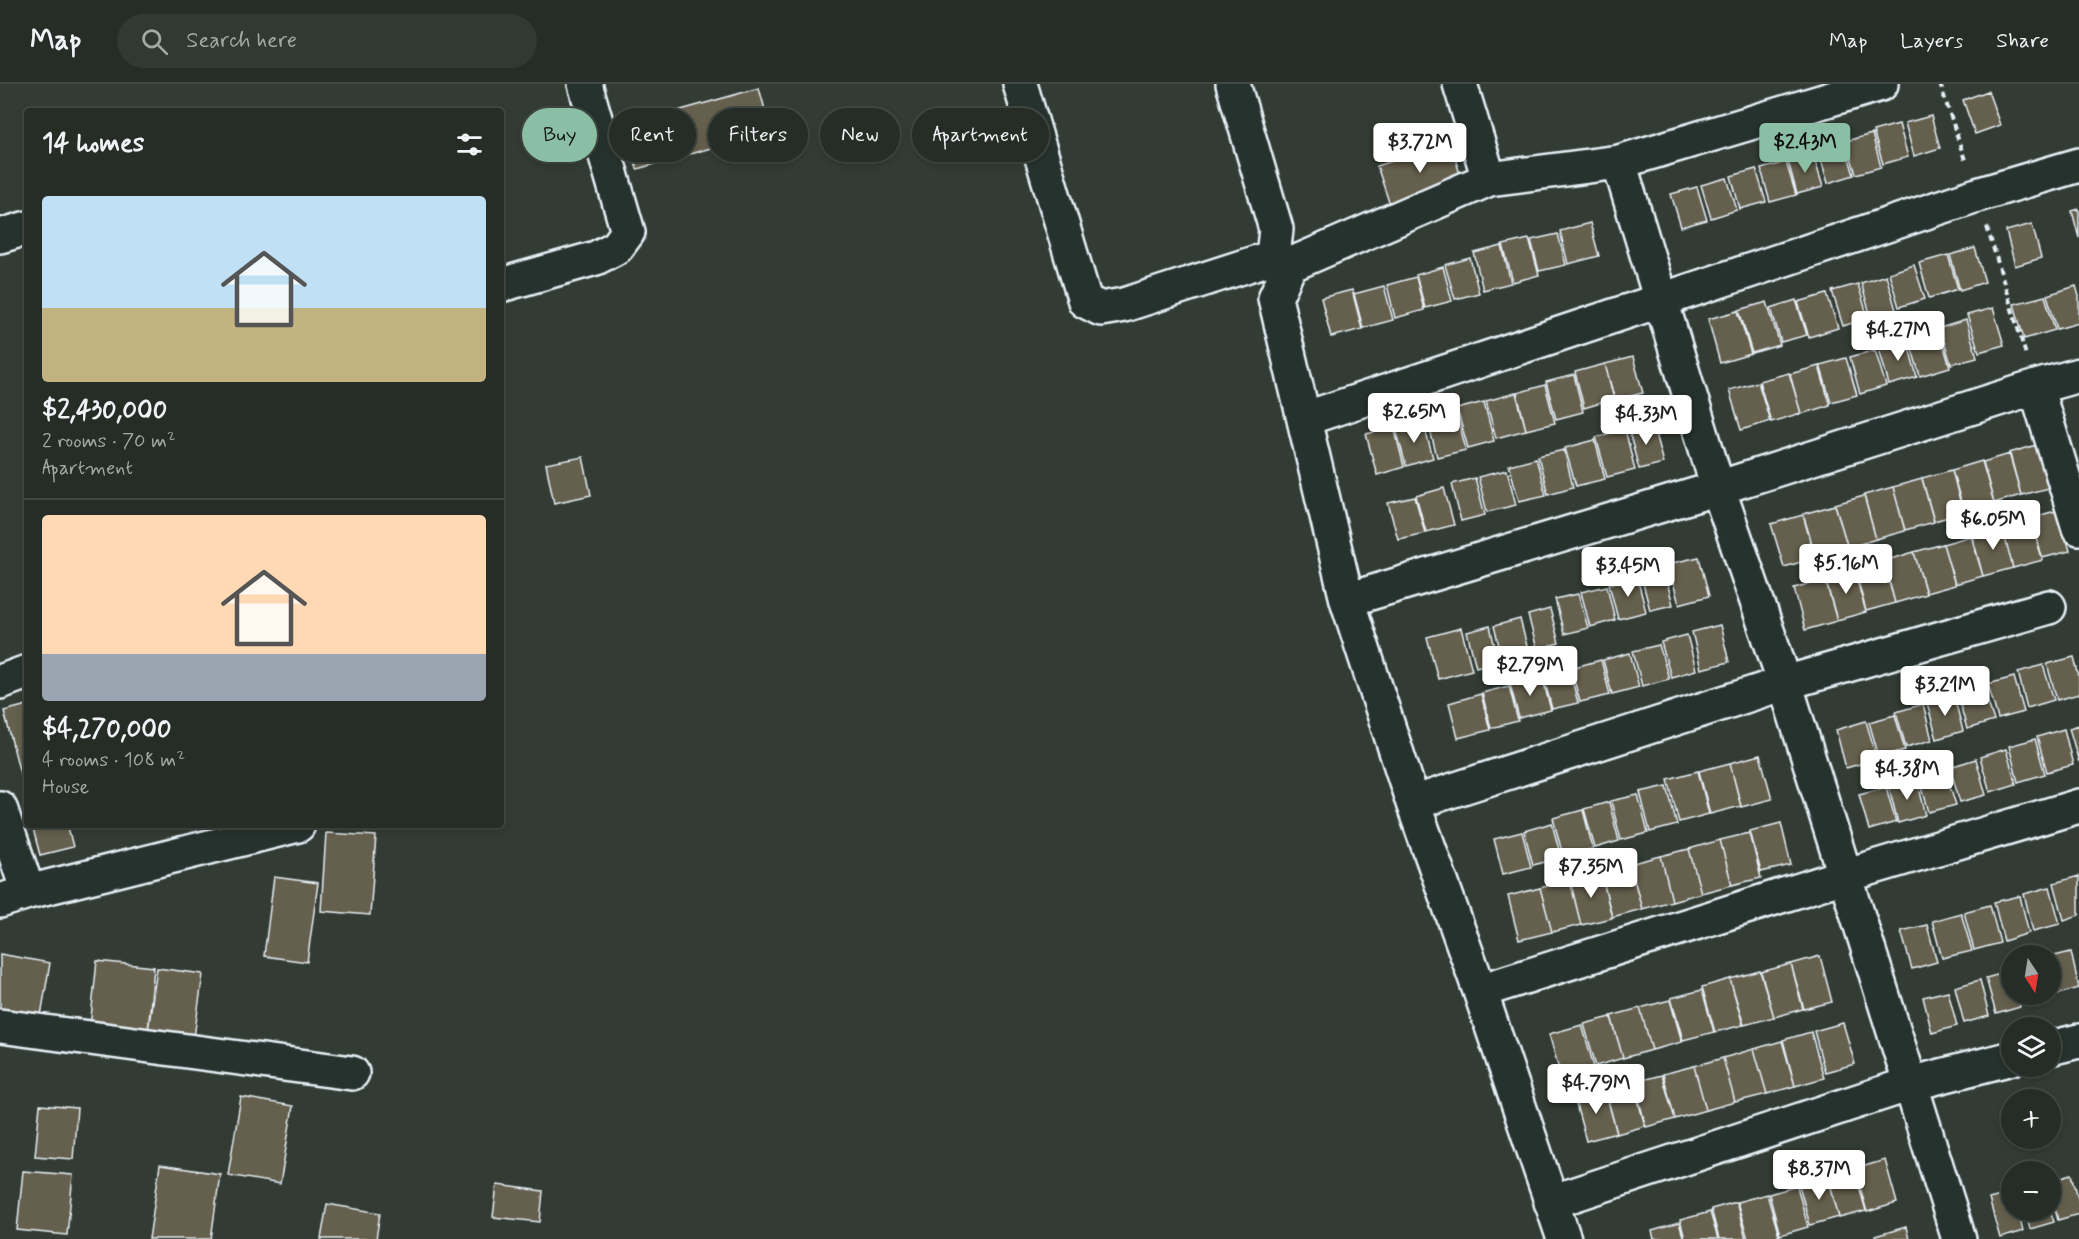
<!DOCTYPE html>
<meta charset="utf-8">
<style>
:root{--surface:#262d27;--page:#323933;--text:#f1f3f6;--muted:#a4a8a7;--line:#424944;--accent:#8abfa5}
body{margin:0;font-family:Mynerve,sans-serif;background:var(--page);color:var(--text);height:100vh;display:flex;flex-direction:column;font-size:22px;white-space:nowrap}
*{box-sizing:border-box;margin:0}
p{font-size:20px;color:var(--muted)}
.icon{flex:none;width:33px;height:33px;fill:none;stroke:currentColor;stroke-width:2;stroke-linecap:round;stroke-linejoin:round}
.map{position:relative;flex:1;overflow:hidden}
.drawer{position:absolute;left:24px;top:24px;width:480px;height:720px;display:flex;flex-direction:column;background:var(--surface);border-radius:6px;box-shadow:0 3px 9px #0003,0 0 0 2px var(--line)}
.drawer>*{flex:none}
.guide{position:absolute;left:522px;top:24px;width:570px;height:54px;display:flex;gap:12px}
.needle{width:39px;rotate:168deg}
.fabs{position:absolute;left:2001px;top:861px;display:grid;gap:12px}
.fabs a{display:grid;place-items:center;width:60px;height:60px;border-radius:50%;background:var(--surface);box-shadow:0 3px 9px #0003,0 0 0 2px var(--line);font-size:30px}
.price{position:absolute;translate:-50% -51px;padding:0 14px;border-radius:6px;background:#fff;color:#222;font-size:20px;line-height:39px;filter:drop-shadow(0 2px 3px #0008)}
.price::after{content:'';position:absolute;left:50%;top:36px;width:18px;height:14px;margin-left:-9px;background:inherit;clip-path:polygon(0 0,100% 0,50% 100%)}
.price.active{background:var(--accent);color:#111}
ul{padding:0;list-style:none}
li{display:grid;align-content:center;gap:12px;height:318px;padding:0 18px}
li+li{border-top:2px solid var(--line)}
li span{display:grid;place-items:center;height:186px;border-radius:6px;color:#555}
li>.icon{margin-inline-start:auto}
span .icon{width:108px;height:108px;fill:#fffc;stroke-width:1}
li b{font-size:26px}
h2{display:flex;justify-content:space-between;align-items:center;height:72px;padding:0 18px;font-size:26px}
.tag{padding:0 21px;border-radius:27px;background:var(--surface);box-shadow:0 3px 9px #0003,0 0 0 2px var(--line);font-size:21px;line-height:54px}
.tag.active{background:var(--accent);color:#111}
header{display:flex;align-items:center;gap:36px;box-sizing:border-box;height:84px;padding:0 30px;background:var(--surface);border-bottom:2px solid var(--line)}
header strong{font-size:28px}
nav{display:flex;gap:33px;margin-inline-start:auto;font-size:21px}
.search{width:420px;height:54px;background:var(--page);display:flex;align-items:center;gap:15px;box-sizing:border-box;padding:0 21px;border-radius:33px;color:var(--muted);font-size:22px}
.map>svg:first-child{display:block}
.building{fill:#655e4e;stroke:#e8f1f8;stroke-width:1.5}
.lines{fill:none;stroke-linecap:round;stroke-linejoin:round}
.minor-casing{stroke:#e8f1f8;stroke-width:38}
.path{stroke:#e8f1f8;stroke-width:4;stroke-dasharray:6 4.5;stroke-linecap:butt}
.minor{stroke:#26332d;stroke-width:33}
</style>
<header>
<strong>Map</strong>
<div class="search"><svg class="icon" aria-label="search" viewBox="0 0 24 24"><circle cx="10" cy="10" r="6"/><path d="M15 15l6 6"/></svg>Search here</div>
<nav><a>Map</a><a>Layers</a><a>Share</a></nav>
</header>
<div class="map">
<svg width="2079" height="1155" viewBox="0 0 2079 1155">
<rect width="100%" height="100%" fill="#333c34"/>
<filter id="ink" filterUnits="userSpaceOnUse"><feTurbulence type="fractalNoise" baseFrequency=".0167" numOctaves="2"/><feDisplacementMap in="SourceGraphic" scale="12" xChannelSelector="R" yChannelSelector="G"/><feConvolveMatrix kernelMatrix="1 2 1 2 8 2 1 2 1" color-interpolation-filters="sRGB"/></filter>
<g filter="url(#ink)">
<path class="building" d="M759 4 771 47 637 85 624 42Z
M1988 7 2000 41 1975 50 1963 16Z
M1931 32 1940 64 1914 72 1905 39Z
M1899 40 1908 73 1883 80 1873 47Z
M1872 50 1881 83 1856 90 1846 57Z
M1844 58 1854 91 1828 99 1818 66Z
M1450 59 1463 99 1390 121 1377 82Z
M1813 70 1823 103 1797 110 1788 77Z
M1786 78 1796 111 1770 118 1761 85Z
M1756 85 1766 118 1740 125 1731 92Z
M1727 94 1737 126 1711 134 1701 101Z
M1697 103 1707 136 1681 143 1671 110Z
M2079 125V154L2072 127Z
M1590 139 1599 172 1568 180 1560 147Z
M2032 140 2041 174 2015 182 2006 147Z
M1558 150 1566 181 1539 187 1531 156Z
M1529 155 1539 191 1513 198 1503 161Z
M1502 162 1511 199 1483 206 1474 169Z
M1975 164 1985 198 1960 206 1950 171Z
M1948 171 1958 205 1929 214 1919 179Z
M1470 174 1479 209 1455 215 1445 181Z
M1914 181 1925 215 1899 223 1889 189Z
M1443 183 1452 217 1425 224 1416 191Z
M1886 191 1896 226 1871 233 1861 199Z
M1416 193 1424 226 1395 234 1387 201Z
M1858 200 1868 234 1843 242 1832 207Z
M1384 202 1393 236 1363 244 1354 210Z
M2076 202 2079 212V239L2057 245 2047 211Z
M1352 206 1362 245 1331 253 1321 214Z
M1827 210 1838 244 1809 253 1798 218Z
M2045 212 2055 246 2024 255 2014 220Z
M1796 216 1807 251 1781 258 1771 224Z
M1767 218 1780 261 1752 269 1739 226Z
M1993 224 2004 261 1979 268 1967 231Z
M1738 227 1751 270 1720 279 1708 235Z
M1966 236 1977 273 1951 280 1940 244Z
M1939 246 1950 283 1920 292 1909 255Z
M1907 256 1917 293 1889 301 1879 264Z
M1875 266 1886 302 1860 310 1850 273Z
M1633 273 1643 309 1615 316 1605 280Z
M1846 274 1857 311 1831 318 1820 281Z
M1605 280 1614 315 1584 324 1575 288Z
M1819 282 1830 321 1801 330 1790 290Z
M1789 289 1801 329 1771 338 1759 297Z
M1574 291 1583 328 1556 335 1546 298Z
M1758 298 1770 337 1741 346 1729 306Z
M1545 301 1555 339 1526 346 1517 309Z
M1516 309 1526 346 1496 354 1486 317Z
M1484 318 1494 357 1468 364 1457 325Z
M1456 327 1466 366 1437 373 1427 335Z
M1423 338 1433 374 1406 382 1396 345Z
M1652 338 1663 379 1639 385 1628 344Z
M1394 343 1404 383 1377 391 1366 350Z
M1625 345 1635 386 1607 393 1596 353Z
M1595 356 1605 395 1576 402 1565 364Z
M2040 360 2052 403 2021 411 2009 369Z
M1564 366 1573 403 1548 410 1538 372Z
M2010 370 2021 411 1994 419 1983 378Z
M583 373 591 411 554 419 546 380Z
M1536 374 1546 411 1519 417 1509 381Z
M1982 377 1994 419 1964 428 1952 386Z
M1507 386 1516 421 1487 428 1478 393Z
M1952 386 1963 429 1934 437 1922 394Z
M1475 394 1485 431 1461 437 1452 400Z
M1922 395 1934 438 1905 446 1893 403Z
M1893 403 1905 447 1876 455 1864 411Z
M1444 404 1454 441 1426 448 1416 412Z
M1864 412 1876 455 1848 464 1835 420Z
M1415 413 1425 449 1398 455 1388 419Z
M1835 421 1848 464 1816 473 1803 430Z
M2059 426 2070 467 2042 474 2030 434Z
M1803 431 1815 474 1784 483 1771 440Z
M2031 434 2043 476 2013 484 2002 443Z
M2002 443 2013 484 1983 492 1972 451Z
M1971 452 1983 492 1955 500 1943 460Z
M1943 460 1955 501 1926 509 1914 468Z
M1914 468 1926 510 1895 519 1884 477Z
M1699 473 1709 512 1679 520 1668 480Z
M1883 477 1895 519 1866 527 1855 485Z
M1664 486 1673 521 1650 526 1641 492Z
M1854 486 1866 528 1837 536 1825 494Z
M1637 493 1646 528 1618 535 1609 500Z
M1825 495 1837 537 1805 546 1794 504Z
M1607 502 1615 536 1590 543 1581 508Z
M1578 510 1588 544 1564 550 1555 515Z
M1550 525 1559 559 1537 565 1528 531Z
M1520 535 1529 570 1503 577 1494 542Z
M1720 541 1729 578 1701 585 1692 548Z
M1490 542 1498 577 1476 583 1467 548Z
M1461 544 1472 586 1438 595 1427 553Z
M1687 551 1696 586 1671 593 1661 558Z
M1659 561 1669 595 1642 602 1633 567Z
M1630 569 1639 603 1612 610 1603 576Z
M2074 573 2079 593V610L2057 616 2047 580Z
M1601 576 1610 611 1580 618 1571 584Z
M2043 581 2054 616 2027 624 2018 588Z
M1569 584 1578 619 1552 625 1543 591Z
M1542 592 1551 626 1519 634 1510 600Z
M2014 593 2024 628 1998 635 1988 600Z
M1509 602 1518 637 1491 644 1482 609Z
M1983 602 1994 637 1967 645 1957 609Z
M1481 610 1490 646 1458 654 1449 619Z
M1954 612 1963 647 1937 655 1927 619Z
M1923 620 1932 656 1906 663 1896 628Z
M27 621V700L23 701 4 627Z
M1895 631 1905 666 1879 673 1869 638Z
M1866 637 1877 675 1846 684 1836 646Z
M2079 641V678L2069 644Z
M2064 645 2073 681 2047 688 2037 653Z
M2035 655 2045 690 2018 698 2009 662Z
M2006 665 2016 700 1990 708 1980 673Z
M1760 671 1772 715 1741 723 1730 679Z
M1976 675 1986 711 1960 718 1950 683Z
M1730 679 1741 722 1710 730 1699 687Z
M1945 686 1956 721 1929 728 1919 693Z
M1698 687 1709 730 1679 738 1668 695Z
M1917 696 1926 731 1898 739 1889 703Z
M1667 702 1677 741 1650 748 1640 708Z
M1886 703 1896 738 1869 746 1859 710Z
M1638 711 1648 749 1621 756 1611 717Z
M1609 718 1619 757 1595 764 1584 725Z
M1583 726 1593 765 1563 772 1553 734Z
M1552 739 1561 774 1533 781 1524 747Z
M1781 739 1791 781 1761 788 1750 747Z
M32 741H78L68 743 73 763 40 771Z
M1522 748 1531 783 1503 790 1494 755Z
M326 749 376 752 370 831 321 827Z
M1750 749 1761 794 1732 801 1720 756Z
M1720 756 1732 801 1701 809 1689 765Z
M1689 765 1701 809 1672 817 1661 772Z
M1661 772 1672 817 1642 825 1630 780Z
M1630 781 1642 825 1612 833 1601 788Z
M1601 789 1612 834 1581 841 1570 797Z
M2079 792V831L2064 836 2054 799Z
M274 793 318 799 307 878 264 872Z
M1570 796 1581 841 1552 848 1540 804Z
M2050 803 2060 840 2033 847 2024 810Z
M1540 804 1552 848 1519 856 1508 812Z
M2020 812 2029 849 2004 857 1994 818Z
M1990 821 2000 859 1974 866 1964 828Z
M1961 829 1972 867 1942 874 1932 837Z
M1927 841 1937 878 1912 885 1901 847Z
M2071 868 2079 904 2055 911 2050 895V873Z
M0 870 50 879 39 943 0 936Z
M1820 872 1832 918 1804 925 1791 880Z
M97 877 154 883 148 948 90 943Z
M1791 880 1803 925 1774 933 1761 888Z
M157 884 203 890 194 953 148 947Z
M1760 887 1774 933 1744 941 1730 895Z
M2011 887 2012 910H2017L2020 923 1996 930 1986 894Z
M1730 895 1743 941 1715 948 1702 903Z
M1980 896 1989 932 1964 939 1955 903Z
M1702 906 1714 948 1683 956 1671 914Z
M1948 907 1957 942 1932 949 1923 913Z
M2022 910H2048L2049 915 2024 921Z
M1670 916 1682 958 1652 966 1640 924Z
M1640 924 1652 966 1623 974 1611 932Z
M1611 933 1623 974 1596 982 1584 940Z
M1843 939 1855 980 1825 988 1814 947Z
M1582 941 1594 983 1561 992 1549 950Z
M1811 948 1824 994 1795 1002 1783 956Z
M1782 957 1795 1002 1767 1010 1754 965Z
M1754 965 1767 1010 1735 1018 1723 974Z
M1723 974 1735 1018 1706 1026 1694 982Z
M1694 982 1706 1026 1675 1035 1663 990Z
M1662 991 1675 1035 1646 1043 1634 998Z
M1633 998 1645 1042 1617 1050 1605 1006Z
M1605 1005 1617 1049 1586 1057 1574 1013Z
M241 1013 293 1022 280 1100 228 1091Z
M40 1021 77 1024 73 1075 35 1072Z
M1885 1076 1897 1119 1867 1128 1855 1085Z
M160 1081 220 1090 211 1155H149Z
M1854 1084 1866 1127 1839 1134 1828 1091Z
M23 1087 73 1091 67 1151 17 1146Z
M2072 1090 2079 1118V1130L2058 1136 2050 1107V1096Z
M1828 1093 1839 1133 1810 1141 1799 1101Z
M497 1101 543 1107 540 1138 493 1133Z
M1797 1102 1808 1143 1780 1151 1769 1110Z
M2012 1109V1126H2018L2023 1147 2000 1154 1989 1115Z
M1767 1110 1779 1152 1767 1155H1748L1737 1118Z
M1736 1118 1746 1155H1719L1711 1125Z
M327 1120 380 1129 376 1155H321Z
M2025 1126H2050L2054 1138 2030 1145Z
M1710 1128 1718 1155H1685L1680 1136Z
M1679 1139 1684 1155H1654L1652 1147Z
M1906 1143 1909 1155H1876L1875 1152Z"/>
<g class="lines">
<g class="minor-casing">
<path id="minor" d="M1020 0 1085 217 1101 225 1124 221 1273 173 1290 181
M1233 0 1276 145 1273 173
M1460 0 1489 95
M1619 78 1718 404 1785 599 1959 1155
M0 152 27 144
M501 201 596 174 617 163 628 148 585 0
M2036 303 2079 444
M1304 335 1977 111 2079 81
M1347 516 1718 404 2036 303 2079 291
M0 598 27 588
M1413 719 1785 599 2049 523
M0 724 28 808
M0 817 28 808 298 741
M1480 907 1844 792 2079 722
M0 942 352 989
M2050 964 2079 957
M1551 1118 1910 1000 2012 974
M1564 1155 1480 907 1413 719 1347 516 1275 214 1290 181 1489 95 1619 78 1881 0"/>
</g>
<path class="path" d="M1940 0 1966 79
M1987 143 2026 271"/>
<use href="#minor" class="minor"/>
</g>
</g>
</svg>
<div class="fabs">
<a><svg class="needle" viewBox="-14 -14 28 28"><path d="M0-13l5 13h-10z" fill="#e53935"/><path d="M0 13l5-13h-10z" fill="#a4a8a7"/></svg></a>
<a><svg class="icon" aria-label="layers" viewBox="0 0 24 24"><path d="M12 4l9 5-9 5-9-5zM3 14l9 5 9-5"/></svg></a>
<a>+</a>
<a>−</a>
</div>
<b class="price" style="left:1420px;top:90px">$3.72M</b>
<b class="price active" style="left:1805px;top:90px">$2.43M</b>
<b class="price" style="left:1898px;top:278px">$4.27M</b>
<b class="price" style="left:1414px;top:360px">$2.65M</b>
<b class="price" style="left:1646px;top:362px">$4.33M</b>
<b class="price" style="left:1993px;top:467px">$6.05M</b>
<b class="price" style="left:1846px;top:511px">$5.16M</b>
<b class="price" style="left:1628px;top:514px">$3.45M</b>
<b class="price" style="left:1530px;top:613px">$2.79M</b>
<b class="price" style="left:1945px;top:633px">$3.21M</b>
<b class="price" style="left:1907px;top:717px">$4.38M</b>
<b class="price" style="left:1591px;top:815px">$7.35M</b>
<b class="price" style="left:1596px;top:1031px">$4.79M</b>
<b class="price" style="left:1819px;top:1117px">$8.37M</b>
<div class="guide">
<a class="tag active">Buy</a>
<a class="tag">Rent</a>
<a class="tag">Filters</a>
<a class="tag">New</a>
<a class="tag">Apartment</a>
</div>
<section class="drawer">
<h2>14 homes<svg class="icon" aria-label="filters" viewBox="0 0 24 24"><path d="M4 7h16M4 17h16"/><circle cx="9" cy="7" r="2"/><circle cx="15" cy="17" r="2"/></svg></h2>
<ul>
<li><span style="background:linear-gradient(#bfe0f5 60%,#c2b280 0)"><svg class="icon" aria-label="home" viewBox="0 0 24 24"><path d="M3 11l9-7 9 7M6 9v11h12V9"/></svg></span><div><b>$2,430,000</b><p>2 rooms · 70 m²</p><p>Apartment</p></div></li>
<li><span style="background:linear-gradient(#ffd9b3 75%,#9aa5b1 0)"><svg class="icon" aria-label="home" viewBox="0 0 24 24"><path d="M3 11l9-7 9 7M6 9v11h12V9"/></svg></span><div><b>$4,270,000</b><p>4 rooms · 108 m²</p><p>House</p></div></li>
</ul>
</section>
</div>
